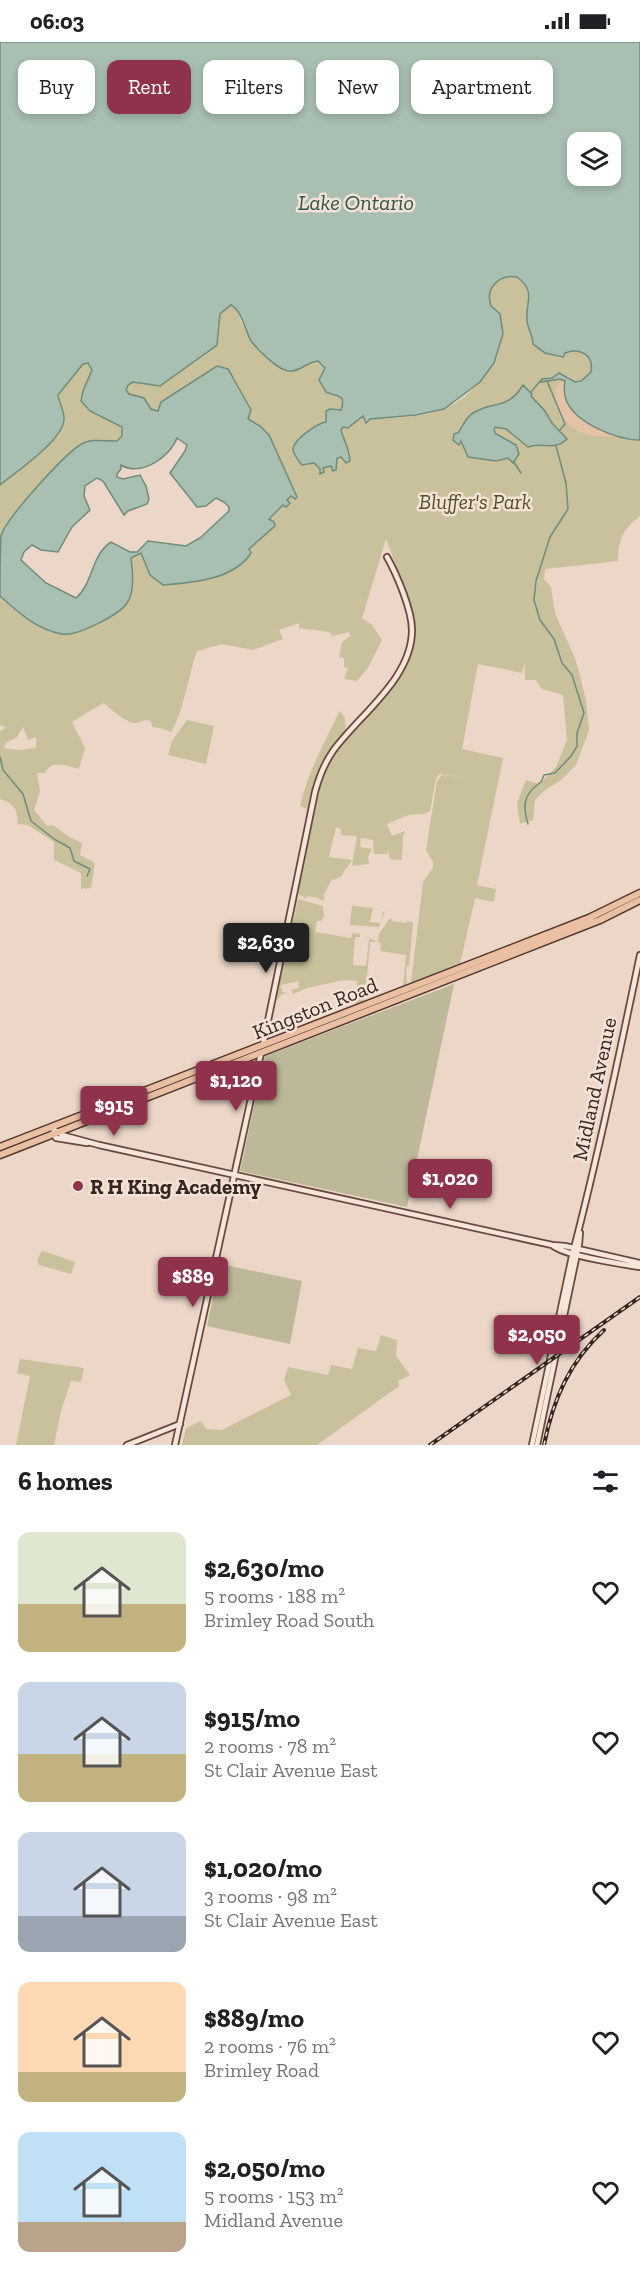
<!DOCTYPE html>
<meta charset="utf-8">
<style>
:root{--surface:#fff;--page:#f2f2f2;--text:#202124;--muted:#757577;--accent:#8f334d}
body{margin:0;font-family:"Zilla Slab",serif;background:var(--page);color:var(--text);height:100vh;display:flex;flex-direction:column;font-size:22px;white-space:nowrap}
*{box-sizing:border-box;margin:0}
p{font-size:20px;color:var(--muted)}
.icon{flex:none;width:33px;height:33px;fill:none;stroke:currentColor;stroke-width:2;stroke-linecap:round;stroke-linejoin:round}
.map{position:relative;height:1403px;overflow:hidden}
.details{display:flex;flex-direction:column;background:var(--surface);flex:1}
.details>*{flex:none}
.banner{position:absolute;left:18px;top:18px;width:604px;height:54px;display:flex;gap:12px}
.fabs{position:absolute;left:567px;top:90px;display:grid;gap:12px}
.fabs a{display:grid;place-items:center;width:54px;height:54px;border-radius:12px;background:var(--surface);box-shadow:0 3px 9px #0003;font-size:30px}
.price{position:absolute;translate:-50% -51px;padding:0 14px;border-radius:6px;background:var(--accent);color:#fff;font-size:20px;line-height:39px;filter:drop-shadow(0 2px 3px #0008)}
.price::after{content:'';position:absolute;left:50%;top:36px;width:18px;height:14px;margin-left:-9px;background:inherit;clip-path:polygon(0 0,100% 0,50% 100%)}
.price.selected{background:#222;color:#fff}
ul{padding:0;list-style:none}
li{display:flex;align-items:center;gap:18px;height:150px;padding:0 18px}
li span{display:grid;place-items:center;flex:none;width:168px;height:120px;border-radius:12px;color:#555}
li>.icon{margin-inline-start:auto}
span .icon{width:72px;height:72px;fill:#fffc;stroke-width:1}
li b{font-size:26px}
h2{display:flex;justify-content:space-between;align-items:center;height:72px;padding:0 18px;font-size:26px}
.tag{padding:0 21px;border-radius:12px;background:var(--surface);box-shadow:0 3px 9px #0003;font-size:21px;line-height:54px}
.tag.selected{background:var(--accent);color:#fff}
.status{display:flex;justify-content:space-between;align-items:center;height:42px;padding:0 30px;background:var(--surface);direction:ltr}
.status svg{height:16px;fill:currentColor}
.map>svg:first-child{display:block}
.green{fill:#c8c19b;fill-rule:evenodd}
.sand{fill:#e4c2a6}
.cemetery{fill:#beb89a}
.water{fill:#a8bfb1;stroke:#6f8c7d;stroke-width:1.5;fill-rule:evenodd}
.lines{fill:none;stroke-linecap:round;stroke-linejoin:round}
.stream{stroke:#6f8c7d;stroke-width:1.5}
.secondary-casing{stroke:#674941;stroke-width:8}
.primary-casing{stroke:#533831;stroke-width:9}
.secondary{stroke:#f6e5d9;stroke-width:4.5}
.primary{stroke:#eabfa2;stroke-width:6}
.rail-casing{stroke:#362520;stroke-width:4}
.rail{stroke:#f3e2d6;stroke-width:1.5;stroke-dasharray:4.5;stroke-linecap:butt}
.poi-dot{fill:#8f334d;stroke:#f3e2d6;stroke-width:2}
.labels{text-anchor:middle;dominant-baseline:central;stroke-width:5;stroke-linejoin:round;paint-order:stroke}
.park-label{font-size:21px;font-style:italic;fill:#515028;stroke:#f3e2d6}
.street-label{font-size:21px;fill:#362520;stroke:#f3e2d6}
.poi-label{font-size:21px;font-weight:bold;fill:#362520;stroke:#f3e2d6;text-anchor:start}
.water-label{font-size:22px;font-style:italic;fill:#315548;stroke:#f3e2d6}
</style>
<div class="status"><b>06:03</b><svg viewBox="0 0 49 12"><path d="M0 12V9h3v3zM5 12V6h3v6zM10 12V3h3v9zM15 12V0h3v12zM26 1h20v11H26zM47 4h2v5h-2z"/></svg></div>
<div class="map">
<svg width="640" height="1403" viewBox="0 0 640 1403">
<rect width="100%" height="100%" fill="#ebd6c7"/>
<path class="green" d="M507 234 517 235C540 253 520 276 534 299L565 311C580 306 594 313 591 330L581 340 572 338 568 334H555L544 340 560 337 565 339 626 397 640 398V474C623 487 618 498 618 519L545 527 544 537 551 545 555 571 576 619 586 658 589 688 576 723 561 738 544 749 535 758 533 778 520 782 517 761 526 738 539 742 556 725 567 698 563 653 542 647 536 638H525V621L522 631 478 622 462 707 503 716 477 843 496 847 494 860 475 856 460 922 411 941 423 840 433 826V820L426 808 437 739 442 733 462 735 439 732 436 737 430 769 424 772 408 773 387 782 392 794 405 789 403 795 402 818 390 817 388 808 387 812H374L373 798 361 796 360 805 372 807 368 815 369 822 352 824 357 794 341 793V787L336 785 329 815 352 818C349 825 344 827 342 834L334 838 332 837 323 854 325 855 324 858H320L319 856 307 854 306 856 297 852 312 779 306 774 307 767 300 764C308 730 324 700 340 669L345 676 346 694 349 695 400 636 411 613 416 590 404 545 386 497 362 576 372 583 382 598 369 624 357 639 344 637 348 626 344 625V616L339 615 342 600 350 594 349 590 333 594 329 590 299 586V581L279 588 283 597 253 608 222 602 197 609C188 634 184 669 171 690L160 686 152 685 151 679C144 677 142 680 136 681 127 682 110 666 103 661L72 680 85 706 79 727C67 724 52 717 45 731H37L40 749 34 768 47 784 53 783 69 795 82 801 80 813 95 821 91 846 81 847V831L54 818V801L51 798 28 783 18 782C17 768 16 762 0 757V689L6 686 0 683V554L25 576 96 581 120 568 128 560 133 527 131 516 142 511 249 507C259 500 266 492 273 482L269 478 283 463 286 465 290 461 287 458 291 454 297 455 269 393 260 384 248 377 251 368 217 324 162 360 158 369 151 367 144 356 129 352 126 348 128 343 220 283V272L231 263C239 267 238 275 243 283 254 301 276 315 292 329 299 326 325 309 324 328 324 333 322 337 322 342L342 356 344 359 341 368 330 367 326 380 323 381 299 417 306 424 314 421 324 430 323 426 336 423 337 416 350 411 345 405 341 388 343 384 347 386 363 374 366 381 370 377C392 376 422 376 444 367 475 355 509 309 500 274 499 271 494 268 491 264 486 250 493 238 507 234ZM23 685 28 698 36 695V706L19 708 4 706 7 700 17 695Z
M88 321 92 328 83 349 90 369 122 384 123 394 117 399H92L81 402 38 445 14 473 0 496V443C16 430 65 397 64 376 64 369 59 360 58 353L83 322Z
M187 678 214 684 206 722 168 713 172 699Z
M298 857 323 864 324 875 321 879H317L315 890 351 896 352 891 360 892V895H355L353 923 366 924 369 896 365 895V894L378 900H370L365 959 356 963 357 939 343 938 307 946 293 952 291 948 299 946 298 939 281 943 282 950 288 951 282 952 275 960Z
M352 864 373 866 370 880 381 881 383 869H385L379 885 350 883Z
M389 877H392V879L406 881 408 879 413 881 409 923 406 926 407 943 403 944 406 913 380 909 381 901 378 900 379 892Z
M42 1209 73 1219 75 1221 71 1232 39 1223 37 1218Z
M381 1293 397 1298 396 1314 410 1333 398 1339 399 1344 317 1403H182L186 1386 201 1379 206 1387 222 1388 291 1353 284 1338 288 1325 328 1333 331 1323 352 1327 358 1306 376 1309Z
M20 1317 84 1326 81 1340 71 1339 61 1369 54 1403H16L30 1334 17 1331Z"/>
<path class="sand" d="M565 339 567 360 591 382 617 394C583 399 555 384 555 347L560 340Z"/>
<path class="cemetery" d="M454 942 407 1165 240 1129 265 1014Z
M220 1222 302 1239 290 1302 207 1284Z"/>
<path class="water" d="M0 0H640V398C617 398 575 381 566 358 564 352 564 345 565 339L560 337 541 340 542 337 552 336 559 331 575 340 581 339 591 330C594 313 580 305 565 311L563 315 545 311 533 302C533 295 528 287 527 279 525 260 537 250 517 235 498 232 485 247 491 264L500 272 503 292 494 321 480 340 444 367 416 373 370 377 366 381 363 374 348 386 343 385 341 388C344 399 350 409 350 419L346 421 341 415 337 416 336 428 333 429 331 424 323 426 324 430 320 432V427L314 421 302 423C299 420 293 411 293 407 294 397 318 381 326 380V369L330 367 341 368C347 351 336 355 326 350L319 338 325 326 318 319C308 320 301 328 292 329 280 331 258 308 251 299 245 288 242 269 231 263L220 272 217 303 160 344 133 340 128 343 126 348 129 352 144 356 151 367 158 369 161 360 217 324 228 327 251 368 248 377 260 384 269 393 297 455 295 457 291 454 287 458 290 461 286 465 283 463 269 477 274 480 275 484 249 507 251 511C234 538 191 541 163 543L150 533 141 511 131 516C133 530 135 550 127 561 119 573 76 595 62 592 36 587 19 571 0 554 0 537 0 510 1 494 6 476 64 413 80 403 90 396 105 399 117 399L122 394V385L90 369 81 359 83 349 92 328 88 321 83 322 58 353C59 360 64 369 64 376 65 397 16 430 0 443ZM610 100V134H578V100ZM177 396 187 403 185 409 170 431 197 465 206 464 216 456 224 460 229 465V469L200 496 186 504 148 499 137 510H130L111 500C91 513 93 542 76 556L46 541 21 518 24 510 32 503 41 508 58 510 72 485 90 468 84 454 85 444 97 436 103 439 124 473 128 469 147 462 149 457 146 444 140 433 123 437 117 435V432L121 427V423C141 435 170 415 177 396Z
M523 343 532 352 531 354 545 369 552 381 567 397C553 410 543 399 528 405L506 387 495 385 494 388 496 392 516 403 519 412 513 421 508 416 496 419 468 415 461 399 459 403 453 398 454 392 459 390C463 383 466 375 473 371 493 358 507 369 523 343Z"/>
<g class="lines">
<path class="stream" d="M547 339 565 382 560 388
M531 350 541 338
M514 420 521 431
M0 715 3 728 23 752 31 779 54 797 70 806 74 819 90 827 87 834
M528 782C522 762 524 752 541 740L544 733 555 731 571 714 577 704V691L584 671 572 633 562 621 554 597 540 578 534 558 536 539 550 495 568 467 566 441 556 404"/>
<g class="secondary-casing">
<path id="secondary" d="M263 1003 315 750C319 735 324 722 333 709 359 673 412 637 412 588 412 568 397 533 387 515
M52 1086 62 1093 99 1103 552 1203 565 1204 640 1221
M53 1091 56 1096 87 1101
M552 1203C564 1214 621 1222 640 1225
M127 1403 180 1382
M175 1403 261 1011
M532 1403 572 1214C598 1114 619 1014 640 913
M537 1403 579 1202 580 1191"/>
</g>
<g class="primary-casing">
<path id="primary" d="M0 1105 589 876 640 851
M0 1113 600 878 640 858"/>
</g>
<use href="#secondary" class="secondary"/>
<use href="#primary" class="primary"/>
<g class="rail-casing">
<path id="rail" d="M430 1403 640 1255
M544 1403C553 1358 569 1320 604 1288"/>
</g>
<use href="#rail" class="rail"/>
</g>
<circle class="poi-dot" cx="78" cy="1144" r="6"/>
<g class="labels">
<g class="park-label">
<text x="475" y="459">Bluffer's Park</text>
</g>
<g class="street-label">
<text transform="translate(315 966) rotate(-22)">Kingston Road</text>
<text transform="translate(594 1047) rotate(-78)">Midland Avenue</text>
</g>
<g class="poi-label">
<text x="90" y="1144">R H King Academy</text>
</g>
<g class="water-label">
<text x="356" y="160">Lake Ontario</text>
</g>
</g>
</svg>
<div class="fabs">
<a><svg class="icon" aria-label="layers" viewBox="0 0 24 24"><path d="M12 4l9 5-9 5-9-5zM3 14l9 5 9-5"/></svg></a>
</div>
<b class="price selected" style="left:266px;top:932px">$2,630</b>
<b class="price" style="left:236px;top:1070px">$1,120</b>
<b class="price" style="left:114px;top:1095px">$915</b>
<b class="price" style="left:450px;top:1168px">$1,020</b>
<b class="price" style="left:193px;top:1266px">$889</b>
<b class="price" style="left:537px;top:1324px">$2,050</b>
<div class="banner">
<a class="tag">Buy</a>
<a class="tag selected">Rent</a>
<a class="tag">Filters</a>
<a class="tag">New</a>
<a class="tag">Apartment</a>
</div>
</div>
<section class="details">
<h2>6 homes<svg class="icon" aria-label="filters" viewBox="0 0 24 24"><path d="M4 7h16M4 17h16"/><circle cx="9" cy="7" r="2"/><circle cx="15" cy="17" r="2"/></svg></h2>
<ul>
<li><span style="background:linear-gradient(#dfe7d0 60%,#c2b280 0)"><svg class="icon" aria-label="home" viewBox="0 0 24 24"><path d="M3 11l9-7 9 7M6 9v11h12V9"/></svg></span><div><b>$2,630/mo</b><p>5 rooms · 188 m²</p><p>Brimley Road South</p></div><svg class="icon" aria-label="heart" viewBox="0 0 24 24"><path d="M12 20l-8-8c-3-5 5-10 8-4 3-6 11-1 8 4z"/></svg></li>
<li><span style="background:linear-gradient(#c9d6e8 60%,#c2b280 0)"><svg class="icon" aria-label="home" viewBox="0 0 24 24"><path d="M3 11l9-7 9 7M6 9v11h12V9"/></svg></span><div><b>$915/mo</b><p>2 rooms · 78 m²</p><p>St Clair Avenue East</p></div><svg class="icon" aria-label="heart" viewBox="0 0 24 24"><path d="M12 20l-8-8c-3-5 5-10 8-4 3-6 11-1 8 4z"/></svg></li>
<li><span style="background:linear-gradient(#c9d6e8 70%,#9aa5b1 0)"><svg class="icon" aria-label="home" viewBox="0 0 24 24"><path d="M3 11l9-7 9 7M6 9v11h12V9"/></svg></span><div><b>$1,020/mo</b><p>3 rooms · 98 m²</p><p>St Clair Avenue East</p></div><svg class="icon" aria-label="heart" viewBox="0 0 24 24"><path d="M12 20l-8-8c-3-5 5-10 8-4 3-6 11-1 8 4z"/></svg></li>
<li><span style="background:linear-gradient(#ffd9b3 75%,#c2b280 0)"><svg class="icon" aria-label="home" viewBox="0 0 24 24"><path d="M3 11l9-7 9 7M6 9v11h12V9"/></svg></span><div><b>$889/mo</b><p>2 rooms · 76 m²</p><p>Brimley Road</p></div><svg class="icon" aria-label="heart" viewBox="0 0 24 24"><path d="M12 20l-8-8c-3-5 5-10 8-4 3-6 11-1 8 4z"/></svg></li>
<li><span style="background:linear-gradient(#bfe0f5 75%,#b9a48a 0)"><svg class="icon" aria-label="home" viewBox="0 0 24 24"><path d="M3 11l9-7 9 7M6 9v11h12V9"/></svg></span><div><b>$2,050/mo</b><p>5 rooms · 153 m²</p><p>Midland Avenue</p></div><svg class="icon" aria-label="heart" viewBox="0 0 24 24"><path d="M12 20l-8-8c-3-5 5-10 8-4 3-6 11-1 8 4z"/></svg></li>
</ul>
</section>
